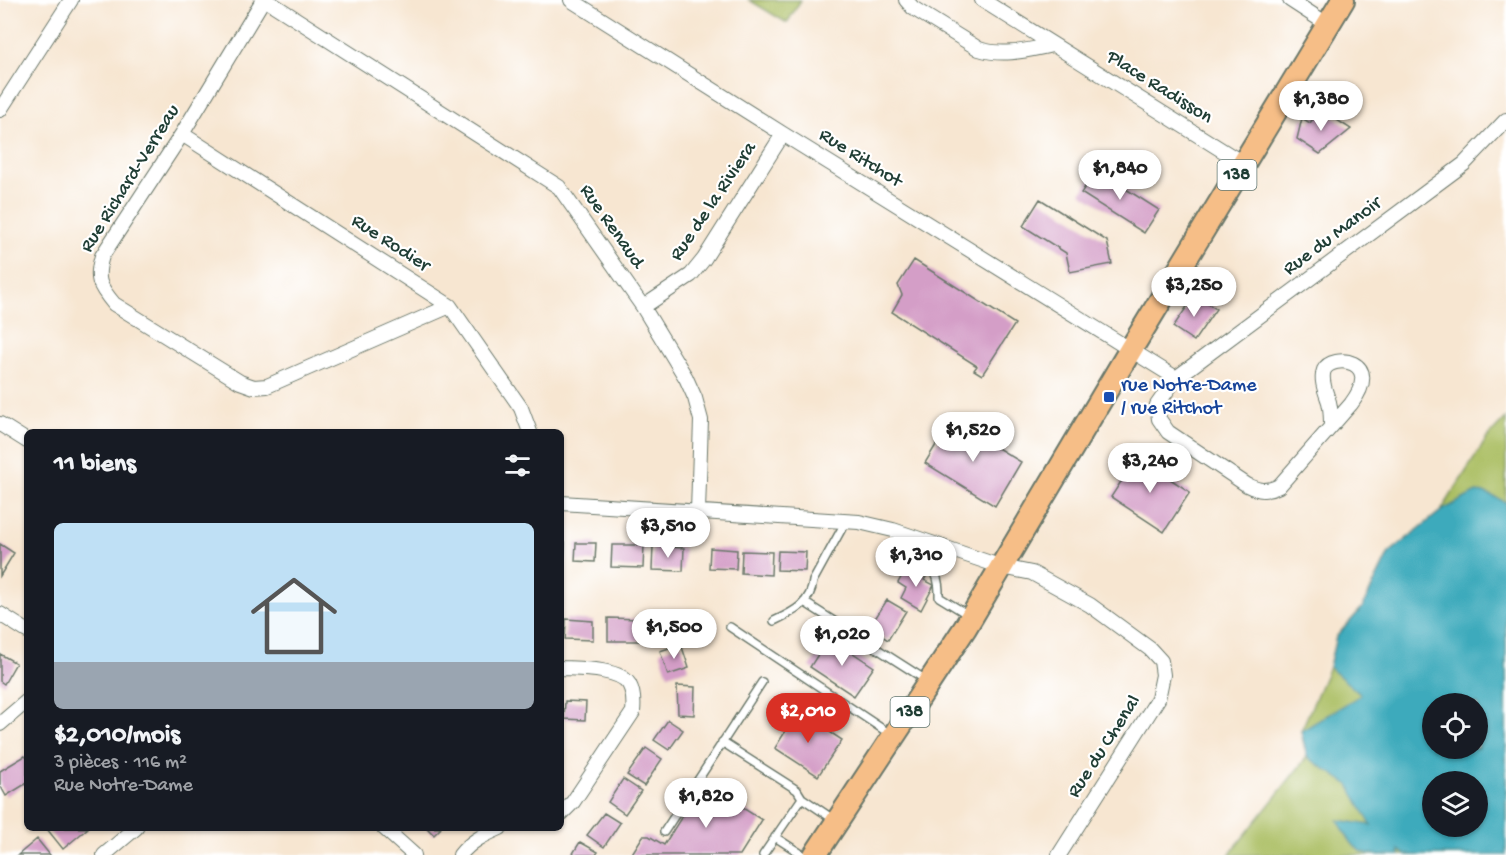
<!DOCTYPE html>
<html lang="fr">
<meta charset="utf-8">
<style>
:root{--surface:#171b24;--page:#20242c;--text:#f1f3f6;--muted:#9ea1a6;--accent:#d93025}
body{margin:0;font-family:"Gochi Hand",sans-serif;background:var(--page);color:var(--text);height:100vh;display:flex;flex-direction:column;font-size:22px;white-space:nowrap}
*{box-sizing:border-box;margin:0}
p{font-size:20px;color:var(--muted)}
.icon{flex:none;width:33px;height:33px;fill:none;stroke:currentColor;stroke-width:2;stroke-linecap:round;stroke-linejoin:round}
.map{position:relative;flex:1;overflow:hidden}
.sheet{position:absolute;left:24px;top:429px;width:540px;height:402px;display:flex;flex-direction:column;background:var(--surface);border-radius:9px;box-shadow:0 2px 4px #0004}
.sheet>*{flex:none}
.controls{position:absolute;left:1422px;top:693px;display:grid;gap:12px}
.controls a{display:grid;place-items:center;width:66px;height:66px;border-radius:50%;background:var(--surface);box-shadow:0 2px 4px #0004;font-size:30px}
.price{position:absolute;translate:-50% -51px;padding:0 14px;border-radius:21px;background:#fff;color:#222;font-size:20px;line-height:39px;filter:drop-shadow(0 2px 3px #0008)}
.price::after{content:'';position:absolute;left:50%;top:36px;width:18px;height:14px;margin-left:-9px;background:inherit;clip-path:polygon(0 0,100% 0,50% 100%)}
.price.on{background:var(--accent);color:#fff}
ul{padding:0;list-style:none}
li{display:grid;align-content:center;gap:12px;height:318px;padding:0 30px}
li span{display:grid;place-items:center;height:186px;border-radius:9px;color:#555}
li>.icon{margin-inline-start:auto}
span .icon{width:108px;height:108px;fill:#fffc;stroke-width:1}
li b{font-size:26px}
h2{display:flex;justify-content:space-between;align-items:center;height:72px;padding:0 30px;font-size:26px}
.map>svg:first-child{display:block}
.green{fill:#aabe62;stroke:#647e4b;stroke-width:1.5;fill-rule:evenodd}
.water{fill:#3daabc;stroke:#2e7478;stroke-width:1.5;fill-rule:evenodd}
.building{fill:#d49ec7}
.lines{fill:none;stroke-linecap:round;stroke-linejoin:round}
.service-casing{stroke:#6b786b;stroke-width:10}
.minor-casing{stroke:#6b786b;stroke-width:16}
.primary-casing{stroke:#6b786b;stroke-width:26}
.service{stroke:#fff;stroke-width:7}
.minor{stroke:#fff;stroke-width:14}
.primary{stroke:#f6be87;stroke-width:22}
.transit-dot{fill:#1a4fb4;stroke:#fff;stroke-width:2}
.labels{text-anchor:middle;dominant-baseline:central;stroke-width:4.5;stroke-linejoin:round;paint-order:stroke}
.shield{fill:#fff;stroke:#627771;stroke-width:1.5}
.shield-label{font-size:18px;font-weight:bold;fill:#1f3d34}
.street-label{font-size:20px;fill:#1f3d34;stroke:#fff}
.transit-label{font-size:20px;fill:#164399;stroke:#fff;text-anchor:start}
</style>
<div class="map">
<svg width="1506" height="855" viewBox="0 0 1506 855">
<rect width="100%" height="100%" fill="#fff"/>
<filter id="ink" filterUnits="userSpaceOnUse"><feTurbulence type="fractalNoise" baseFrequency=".0167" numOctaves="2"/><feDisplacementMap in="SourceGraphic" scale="12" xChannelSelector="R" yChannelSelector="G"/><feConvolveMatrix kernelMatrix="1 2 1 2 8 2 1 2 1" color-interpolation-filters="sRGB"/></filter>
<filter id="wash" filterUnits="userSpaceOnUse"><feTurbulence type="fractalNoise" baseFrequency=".008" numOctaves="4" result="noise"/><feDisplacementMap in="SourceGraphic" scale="24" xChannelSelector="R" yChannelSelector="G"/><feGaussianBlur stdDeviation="1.35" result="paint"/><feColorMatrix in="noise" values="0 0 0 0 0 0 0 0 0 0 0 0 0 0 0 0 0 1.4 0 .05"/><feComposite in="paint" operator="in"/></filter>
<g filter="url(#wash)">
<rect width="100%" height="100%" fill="#f7e6d1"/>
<path class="green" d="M749 0H801L787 23Z
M1506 418V819L1485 855H1229L1307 757 1301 731 1329 667 1336 637 1362 608 1389 553 1441 511 1487 438ZM1432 704H1478V748H1432ZM1432 782H1478V826H1432Z"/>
<path class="water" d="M1476 492 1486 493 1506 502V855H1406L1399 850 1400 855C1358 855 1357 855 1338 820L1371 825 1349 785 1307 757 1301 731 1361 695 1329 667 1336 637 1362 608 1389 553 1441 511ZM1432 704H1478V748H1432ZM1432 782H1478V826H1432Z"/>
<g id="blocks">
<path class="building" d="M1320 109 1351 129 1320 154 1297 139 1302 118 1310 123Z
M1096 170 1159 210 1144 233 1081 193Z
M1040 199 1107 241 1112 264 1070 272 1066 253 1023 226Z
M914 260 1015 324 982 375 974 370 977 366 892 312 902 295 898 285Z
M1195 295 1216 309 1194 341 1173 327Z
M951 420 1021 462 995 506 925 463Z
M1137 457 1190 492 1164 532 1111 497Z
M561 543H565L564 562 561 561Z
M576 543H596L595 562 575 561Z
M0 544 14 553 0 576Z
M612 545H644L643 568 611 567Z
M653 546 684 548 683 571 652 570Z
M710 548 737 550 736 569 709 568Z
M742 551 772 552 771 575 741 573Z
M778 551 806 552 805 571 777 570Z
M914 568 927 575 924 580 934 585 921 610 901 598 906 588 898 583 905 570 911 574Z
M887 600 906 611 888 640 869 628Z
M608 618 640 619 639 641H608Z
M566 619 593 621V640L565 639Z
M829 637 874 667 854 696 810 667Z
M681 644 689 668 668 675 660 651Z
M0 654 16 663 4 684 0 681Z
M677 686 695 687 694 715 678 714Z
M565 701 586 702 585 720 564 719Z
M798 711 842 740 818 776 775 748Z
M668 720 683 730 669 750 654 740Z
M646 748 662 759 644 786 627 775Z
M25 756 27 758V783L6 796 0 785V771Z
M623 779 641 791 625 814 608 802Z
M703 783 762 820 740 855H631L643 836H649L664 845Z
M604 813 620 823 604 847 587 835Z
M49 828H88L63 849 47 829Z
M427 828H441L434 835Z
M37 839 50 855H18Z
M580 842 598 852 596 855H572Z"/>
</g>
</g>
<g filter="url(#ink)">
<use href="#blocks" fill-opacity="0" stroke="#6b786b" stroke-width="1.5"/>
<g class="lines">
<g class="service-casing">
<path id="service" d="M927 565 935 545
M893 572 899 562C928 558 940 568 939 597L970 616
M804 602 926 680
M774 621C793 612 811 604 813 581L846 521
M730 627 890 734
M722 742 797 790 802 798 836 821
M664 832 762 682
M775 837 803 855
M763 855 802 798"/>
</g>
<g class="minor-casing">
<path id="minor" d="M263 0 182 134 102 256C95 279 99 286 114 304L240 382 254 387 267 386 450 306
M266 0 559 187 643 307 686 378 695 398 701 420 698 511
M571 0 783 134 1176 378 1157 405 1159 419 1168 432 1247 485C1259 491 1267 492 1279 486L1351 404C1385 359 1332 353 1324 370 1320 380 1326 393 1329 402 1331 410 1331 418 1331 426
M906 0 913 8 979 49C1004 57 1028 50 1053 45
M982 0 1244 164
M1290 0 1327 24
M0 110 71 0
M182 134 450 306 521 408 530 432
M643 307 691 275 704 259 783 134
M1176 378 1464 164 1506 120
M0 424 27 441
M561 503 859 522 893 530 1002 567 1032 573 1090 605 1150 649 1161 661 1163 675 1158 699 1059 855
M0 614 27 631
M561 668C578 669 619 668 629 684 634 693 634 702 633 712L573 802 561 814
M0 724 27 701
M384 828 414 855
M104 855 136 828
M460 855C471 841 484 835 500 828"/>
</g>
<g class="primary-casing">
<path id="primary" d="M815 855 965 628 1131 349 1343 0"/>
</g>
<use href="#service" class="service"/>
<use href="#minor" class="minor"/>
<use href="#primary" class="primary"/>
</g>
</g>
<rect class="transit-dot" x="1103" y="391" width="12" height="12" rx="3"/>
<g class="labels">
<g class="shield">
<rect x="1217.5" y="160" width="39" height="30" rx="4.5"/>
<rect x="890.5" y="697" width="39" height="30" rx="4.5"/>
</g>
<g class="shield-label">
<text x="1237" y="175">138</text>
<text x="910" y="712">138</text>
</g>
<g class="street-label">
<text transform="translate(1159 88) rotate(32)">Place Radisson</text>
<text transform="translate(860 159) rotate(32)">Rue Ritchot</text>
<text transform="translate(131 179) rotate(-58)">Rue Richard-Verreau</text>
<text transform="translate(714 202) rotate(-56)">Rue de la Riviera</text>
<text transform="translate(611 227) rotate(55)">Rue Renaud</text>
<text transform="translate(1333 237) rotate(-37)">Rue du Manoir</text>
<text transform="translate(390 244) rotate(33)">Rue Rodier</text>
<text transform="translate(1105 747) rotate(-57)">Rue du Chenal</text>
</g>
<g class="transit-label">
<text x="1121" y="386">rue Notre-Dame<tspan x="1121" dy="23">/ rue Ritchot</tspan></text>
</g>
</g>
</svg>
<div class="controls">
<a><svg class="icon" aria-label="locate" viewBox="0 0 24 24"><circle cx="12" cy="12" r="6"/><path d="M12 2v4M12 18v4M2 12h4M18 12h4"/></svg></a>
<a><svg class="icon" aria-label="layers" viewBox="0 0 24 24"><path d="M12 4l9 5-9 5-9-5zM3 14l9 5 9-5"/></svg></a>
</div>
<b class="price" style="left:1321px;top:132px">$1,380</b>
<b class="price" style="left:1120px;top:201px">$1,840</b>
<b class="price" style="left:1194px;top:318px">$3,250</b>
<b class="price" style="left:973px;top:463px">$1,520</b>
<b class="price" style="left:1150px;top:494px">$3,240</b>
<b class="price" style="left:668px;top:559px">$3,510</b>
<b class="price" style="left:916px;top:588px">$1,310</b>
<b class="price" style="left:674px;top:660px">$1,500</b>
<b class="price" style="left:842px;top:667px">$1,020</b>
<b class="price on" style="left:808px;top:744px">$2,010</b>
<b class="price" style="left:706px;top:829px">$1,820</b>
<section class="sheet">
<h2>11 biens<svg class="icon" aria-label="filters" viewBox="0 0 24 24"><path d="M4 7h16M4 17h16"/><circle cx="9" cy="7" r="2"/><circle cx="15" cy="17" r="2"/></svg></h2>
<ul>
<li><span style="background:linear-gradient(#bfe0f5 75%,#9aa5b1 0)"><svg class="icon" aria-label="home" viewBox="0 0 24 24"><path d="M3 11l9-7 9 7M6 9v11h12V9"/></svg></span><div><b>$2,010/mois</b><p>3 pièces · 116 m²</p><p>Rue Notre-Dame</p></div></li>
</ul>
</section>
</div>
